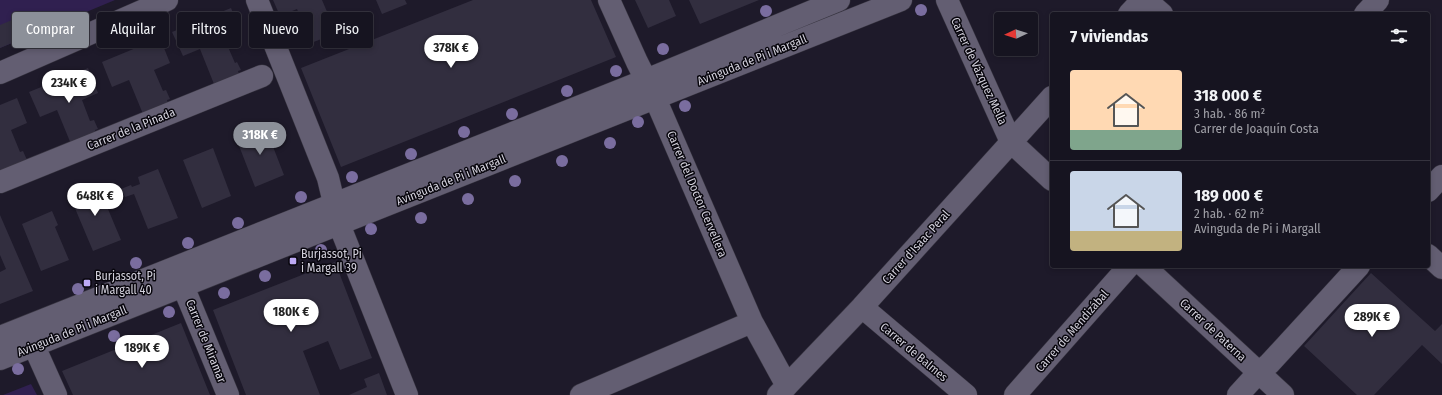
<!DOCTYPE html>
<html lang="es">
<meta charset="utf-8">
<style>
:root{--surface:#161420;--page:#23212d;--text:#f1f3f6;--muted:#9e9ea5;--line:#35333e;--accent:#8c9099}
body{margin:0;font-family:"Fira Sans Condensed",sans-serif;background:var(--page);color:var(--text);height:100vh;display:flex;flex-direction:column;font-size:15px;white-space:nowrap}
*{box-sizing:border-box;margin:0}
p{font-size:13px;color:var(--muted)}
.icon{flex:none;width:22px;height:22px;fill:none;stroke:currentColor;stroke-width:2;stroke-linecap:round;stroke-linejoin:round}
.map{position:relative;flex:1;overflow:hidden}
.drawer{position:absolute;left:1050px;top:12px;width:380px;height:256px;display:flex;flex-direction:column;background:var(--surface);border-radius:4px;box-shadow:0 2px 6px #0003,0 0 0 1px var(--line)}
.drawer>*{flex:none}
.hud{position:absolute;left:12px;top:12px;width:380px;height:36px;display:flex;gap:8px}
.needle{width:26px;rotate:266deg}
.buttons{position:absolute;left:994px;top:12px;display:grid;gap:8px}
.buttons a{display:grid;place-items:center;width:44px;height:44px;border-radius:4px;background:var(--surface);box-shadow:0 2px 6px #0003,0 0 0 1px var(--line);font-size:20px}
.price{position:absolute;translate:-50% -34px;padding:0 9px;border-radius:14px;background:#fff;color:#222;font-size:13px;line-height:26px;filter:drop-shadow(0 1px 2px #0008)}
.price::after{content:'';position:absolute;left:50%;top:24px;width:12px;height:9px;margin-left:-6px;background:inherit;clip-path:polygon(0 0,100% 0,50% 100%)}
.price.on{background:var(--accent);color:#fff}
ul{padding:0;list-style:none}
li{display:flex;align-items:center;gap:12px;height:100px;padding:0 20px}
li+li{border-top:1px solid var(--line)}
li span{display:grid;place-items:center;flex:none;width:112px;height:80px;border-radius:4px;color:#555}
li>.icon{margin-inline-start:auto}
span .icon{width:48px;height:48px;fill:#fffc;stroke-width:1}
li b{font-size:17px}
h2{display:flex;justify-content:space-between;align-items:center;height:48px;padding:0 20px;font-size:17px}
.tag{padding:0 14px;border-radius:4px;background:var(--surface);box-shadow:0 2px 6px #0003,0 0 0 1px var(--line);font-size:14px;line-height:36px}
.tag.on{background:var(--accent);color:#fff}
.map>svg:first-child{display:block}
.green{fill:#302050}
.building{fill:#322e3f}
.lines{fill:none;stroke-linecap:round;stroke-linejoin:round}
.minor-casing{stroke:#393642;stroke-width:23}
.minor{stroke:#635e72;stroke-width:22}
.tree{fill:#7a6d9f}
.poi-dot{fill:#bda9f5;stroke:#08060d;stroke-width:1.5}
.labels{text-anchor:middle;dominant-baseline:central;stroke-width:3;stroke-linejoin:round;paint-order:stroke}
.street-label{font-size:12px;fill:#d3d1dc;stroke:#08060d}
.poi-label{font-size:12px;fill:#d3d1dc;stroke:#08060d;text-anchor:start}
</style>
<div class="map">
<svg width="1442" height="395" viewBox="0 0 1442 395">
<rect width="100%" height="100%" fill="#1e1a2a"/>
<path class="green" d="M0 0H115L0 48Z
M31 384 37 395H3Z"/>
<path class="building" d="M273 0H322L331 21 333 20 337 28 335 29 337 33 311 43 297 9 280 16Z
M376 0H405L407 4 382 14Z
M473 0H591L616 57 341 167 301 68Z
M635 0H669L676 16 648 28Z
M689 0H759L700 24Z
M231 8 241 33 225 40 235 63 237 62 241 70 238 71 239 74 214 84 200 49 183 56 172 32Z
M17 18 26 37 0 48V25Z
M160 38 170 63 154 70 163 91 166 90 170 99 167 100 168 104 143 114 129 80 112 87 102 62Z
M88 68 98 93 82 100 90 121 94 120 98 129 95 130 96 134 71 144 57 110 40 117 29 92Z
M17 98 27 123 11 130 20 152 23 151 27 160 0 175V105Z
M265 126 284 175 255 187 236 138Z
M213 148 231 196 202 208 183 160Z
M158 169 178 218 148 229 134 194 125 197 121 189 131 185 132 187 140 184 138 177Z
M97 183 121 240 93 251 69 194Z
M52 211 58 225 55 227 69 260 41 271 22 224Z
M0 215 33 291 0 304V272L6 269 0 255Z
M335 262 372 358 340 370 328 341 303 351 320 395H246L213 310Z
M1371 273 1435 331 1442 324V364L1422 345 1374 395H1357L1304 346Z
M181 323 210 395H73L62 371Z
M379 373 387 395H349L367 387 364 379Z"/>
<g class="lines">
<g class="minor-casing">
<path id="minor" d="M257 0 328 178 339 224 407 395
M609 0 637 62 655 98 752 322 787 386
M947 0 1011 142 1052 180
M1146 0 1162 14
M1129 14 1142 0
M1365 14 1378 0
M0 73 167 0
M0 182 262 76
M1428 191 1442 176
M1428 255 1442 268
M1144 266 1283 395
M183 286 228 395
M862 307 966 395
M0 337 646 80 839 0
M34 346 56 395
M0 359 901 0
M581 395 752 322
M778 395 862 307 1052 97
M1015 395 1129 266
M1238 395 1259 372 1269 364 1359 266"/>
</g>
<use href="#minor" class="minor"/>
</g>
<g class="tree">
<circle cx="921" cy="10" r="6"/>
<circle cx="766" cy="11" r="6"/>
<circle cx="663" cy="49" r="6"/>
<circle cx="616" cy="71" r="6"/>
<circle cx="567" cy="91" r="6"/>
<circle cx="685" cy="106" r="6"/>
<circle cx="512" cy="114" r="6"/>
<circle cx="638" cy="122" r="6"/>
<circle cx="464" cy="132" r="6"/>
<circle cx="610" cy="143" r="6"/>
<circle cx="411" cy="154" r="6"/>
<circle cx="562" cy="161" r="6"/>
<circle cx="352" cy="177" r="6"/>
<circle cx="515" cy="181" r="6"/>
<circle cx="301" cy="197" r="6"/>
<circle cx="468" cy="199" r="6"/>
<circle cx="421" cy="218" r="6"/>
<circle cx="238" cy="223" r="6"/>
<circle cx="371" cy="229" r="6"/>
<circle cx="188" cy="243" r="6"/>
<circle cx="321" cy="250" r="6"/>
<circle cx="136" cy="263" r="6"/>
<circle cx="265" cy="276" r="6"/>
<circle cx="78" cy="289" r="6"/>
<circle cx="224" cy="293" r="6"/>
<circle cx="169" cy="312" r="6"/>
<circle cx="114" cy="336" r="6"/>
<circle cx="18" cy="369" r="6"/>
</g>
<g class="poi-dot">
<rect x="289" y="257" width="8" height="8" rx="2"/>
<rect x="83" y="279" width="8" height="8" rx="2"/>
</g>
<g class="labels">
<g class="street-label">
<text transform="translate(752 60) rotate(-22)">Avinguda de Pi i Margall</text>
<text transform="translate(979 71) rotate(65)">Carrer de Vázquez Mella</text>
<text transform="translate(131 129) rotate(-22)">Carrer de la Pinada</text>
<text transform="translate(451 180) rotate(-22)">Avinguda de Pi i Margall</text>
<text transform="translate(697 194) rotate(67)">Carrer del Doctor Cervellera</text>
<text transform="translate(916 247) rotate(-48)">Carrer d'Isaac Peral</text>
<text transform="translate(1213 330) rotate(43)">Carrer de Paterna</text>
<text transform="translate(72 331) rotate(-22)">Avinguda de Pi i Margall</text>
<text transform="translate(1072 331) rotate(-49)">Carrer de Mendizábal</text>
<text transform="translate(206 341) rotate(68)">Carrer de Miramar</text>
<text transform="translate(914 352) rotate(40)">Carrer de Balmes</text>
</g>
<g class="poi-label">
<text x="301" y="254">Burjassot, Pi<tspan x="301" dy="14">i Margall 39</tspan></text>
<text x="95" y="276">Burjassot, Pi<tspan x="95" dy="14">i Margall 40</tspan></text>
</g>
</g>
</svg>
<div class="buttons">
<a><svg class="needle" viewBox="-14 -14 28 28"><path d="M0-13l5 13h-10z" fill="#e53935"/><path d="M0 13l5-13h-10z" fill="#9e9ea5"/></svg></a>
</div>
<b class="price" style="left:451px;top:69px">378K €</b>
<b class="price" style="left:69px;top:104px">234K €</b>
<b class="price on" style="left:260px;top:156px">318K €</b>
<b class="price" style="left:95px;top:217px">648K €</b>
<b class="price" style="left:291px;top:333px">180K €</b>
<b class="price" style="left:1372px;top:338px">289K €</b>
<b class="price" style="left:142px;top:369px">189K €</b>
<div class="hud">
<a class="tag on">Comprar</a>
<a class="tag">Alquilar</a>
<a class="tag">Filtros</a>
<a class="tag">Nuevo</a>
<a class="tag">Piso</a>
</div>
<section class="drawer">
<h2>7 viviendas<svg class="icon" aria-label="filters" viewBox="0 0 24 24"><path d="M4 7h16M4 17h16"/><circle cx="9" cy="7" r="2"/><circle cx="15" cy="17" r="2"/></svg></h2>
<ul>
<li><span style="background:linear-gradient(#ffd9b3 75%,#7fa58c 0)"><svg class="icon" aria-label="home" viewBox="0 0 24 24"><path d="M3 11l9-7 9 7M6 9v11h12V9"/></svg></span><div><b>318 000 €</b><p>3 hab. · 86 m²</p><p>Carrer de Joaquín Costa</p></div></li>
<li><span style="background:linear-gradient(#c9d6e8 75%,#c2b280 0)"><svg class="icon" aria-label="home" viewBox="0 0 24 24"><path d="M3 11l9-7 9 7M6 9v11h12V9"/></svg></span><div><b>189 000 €</b><p>2 hab. · 62 m²</p><p>Avinguda de Pi i Margall</p></div></li>
</ul>
</section>
</div>
